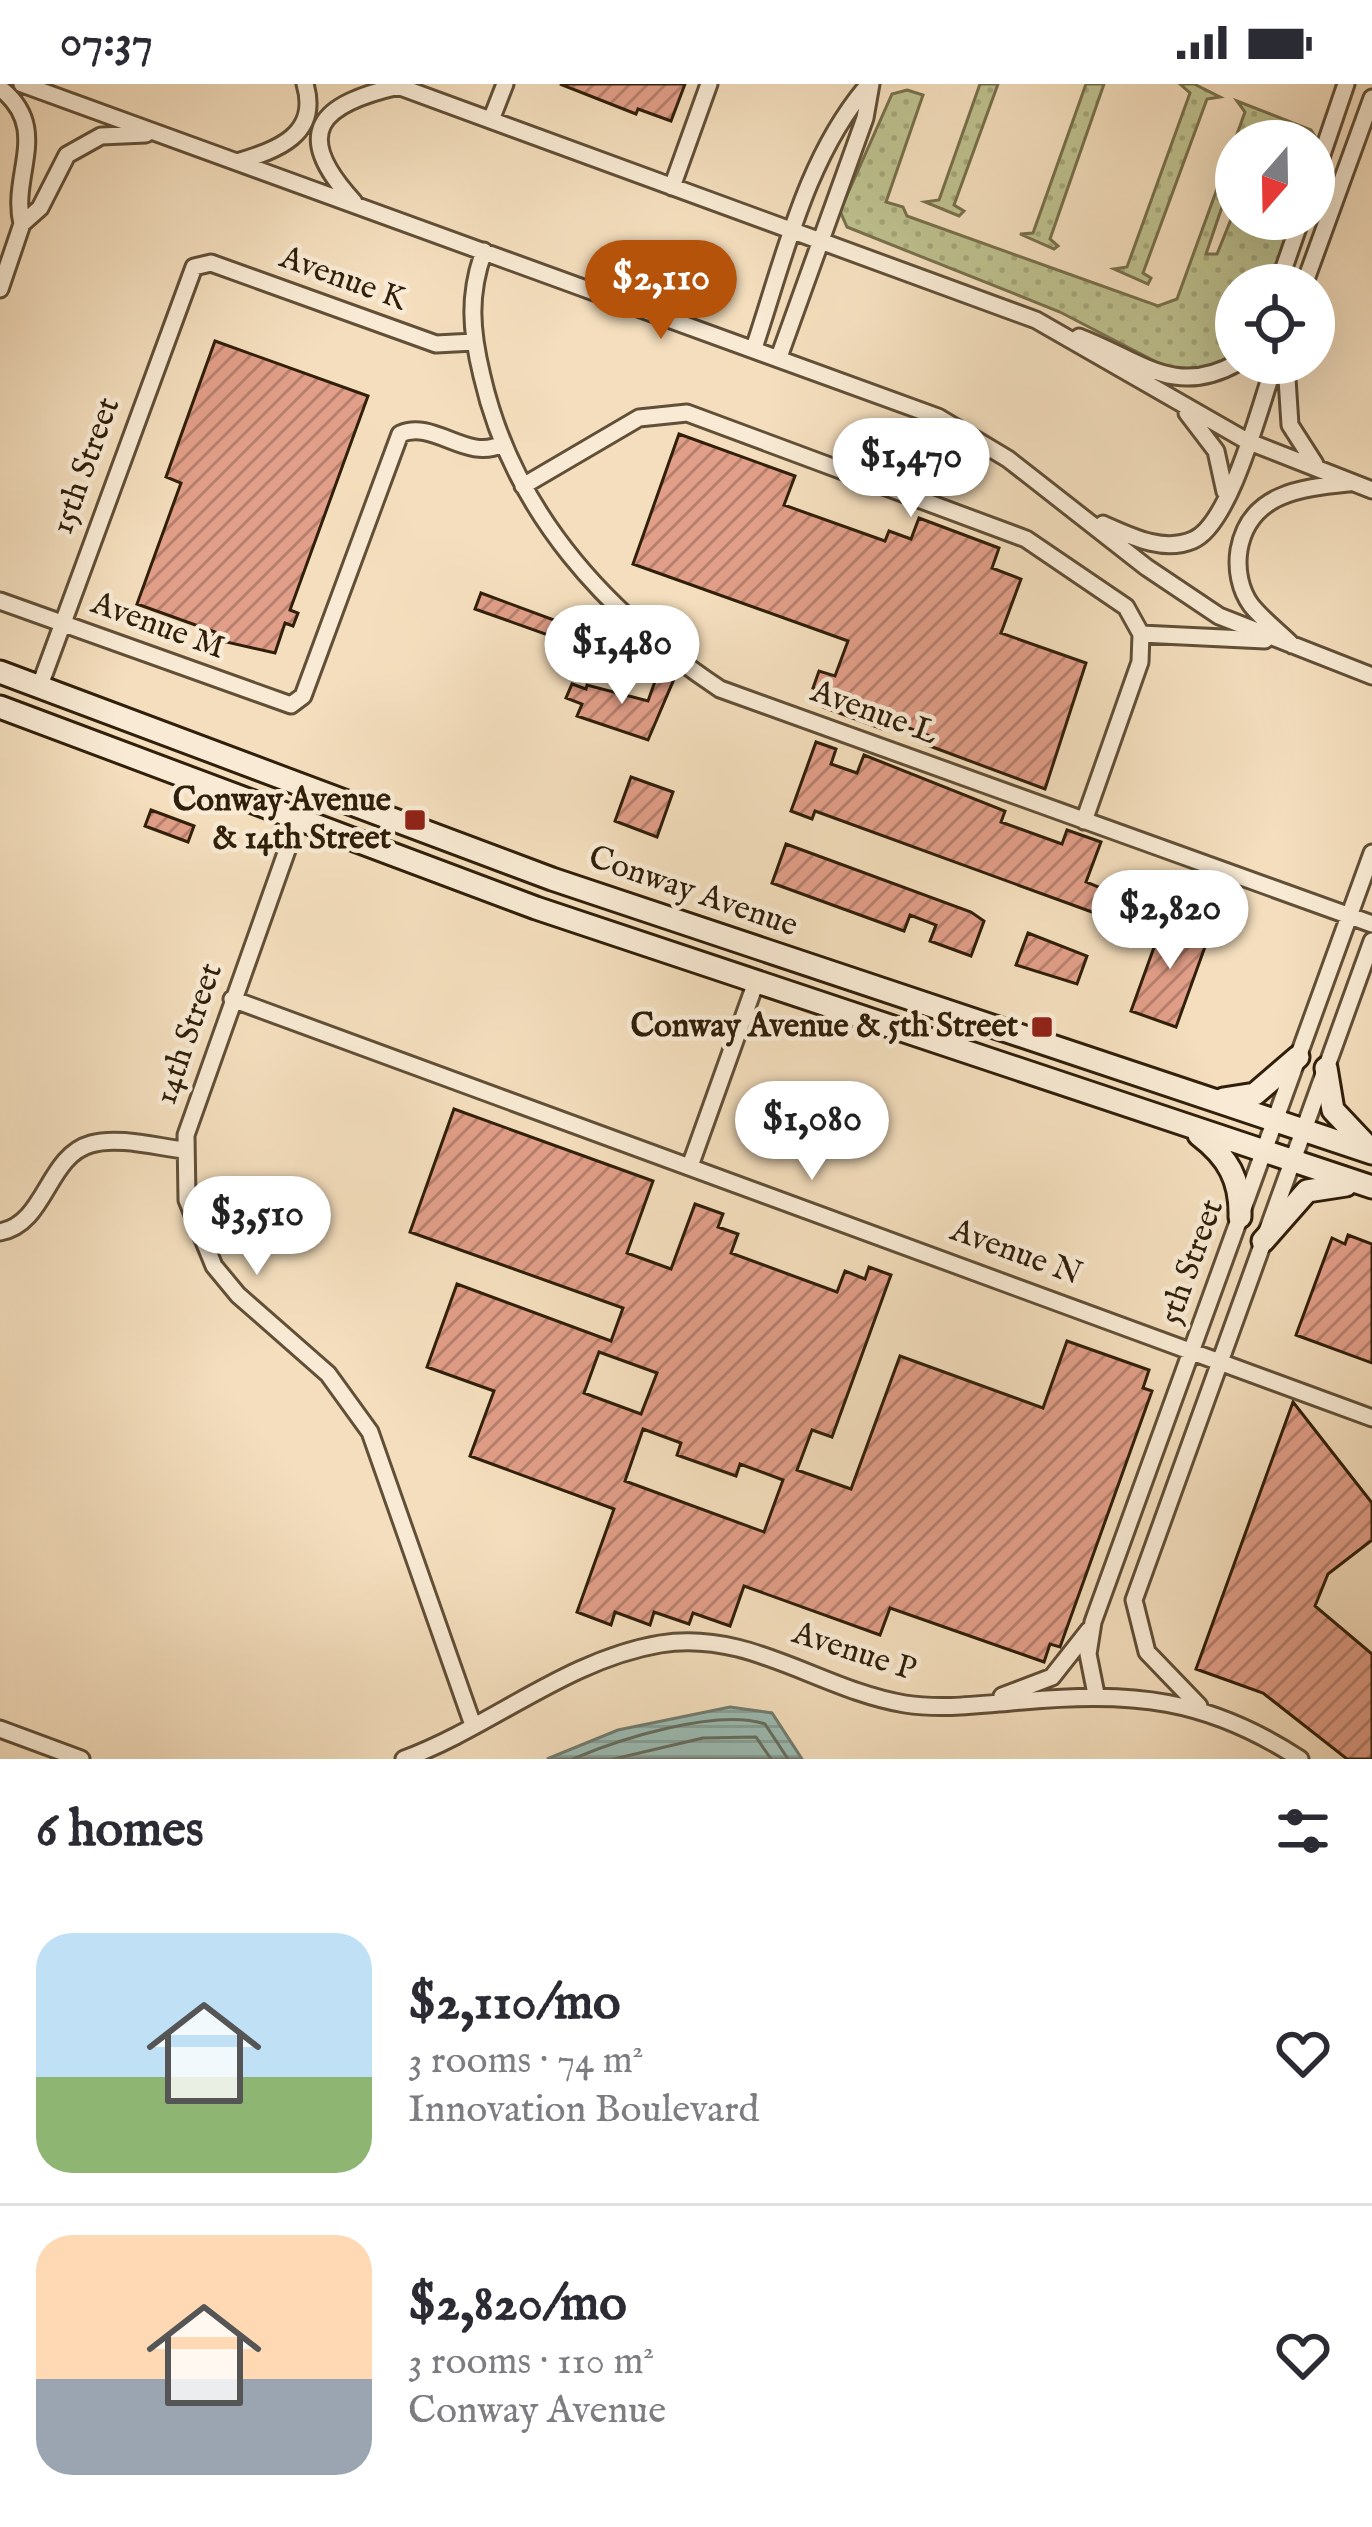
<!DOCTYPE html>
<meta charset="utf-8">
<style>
:root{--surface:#fff;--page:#f2f2f3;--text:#2b2b33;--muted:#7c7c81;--line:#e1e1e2;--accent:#b45309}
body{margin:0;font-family:"IM FELL English",serif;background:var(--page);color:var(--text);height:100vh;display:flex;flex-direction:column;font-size:45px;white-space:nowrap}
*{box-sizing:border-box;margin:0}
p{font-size:39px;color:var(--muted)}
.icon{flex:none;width:66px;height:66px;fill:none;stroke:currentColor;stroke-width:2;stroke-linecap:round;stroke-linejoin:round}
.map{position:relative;height:1675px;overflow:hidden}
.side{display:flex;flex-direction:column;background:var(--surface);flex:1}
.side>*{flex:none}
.needle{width:78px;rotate:200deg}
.controls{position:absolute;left:1215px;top:36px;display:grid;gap:24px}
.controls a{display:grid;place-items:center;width:120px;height:120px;border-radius:50%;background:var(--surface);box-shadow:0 12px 48px #0002;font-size:60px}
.price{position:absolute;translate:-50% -102px;padding:0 27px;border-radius:42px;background:#fff;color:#222;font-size:39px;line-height:78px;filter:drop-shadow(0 3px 6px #0008)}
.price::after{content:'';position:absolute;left:50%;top:72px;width:36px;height:27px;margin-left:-18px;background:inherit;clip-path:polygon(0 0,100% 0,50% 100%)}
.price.current{background:var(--accent);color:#fff}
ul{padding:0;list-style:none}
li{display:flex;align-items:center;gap:36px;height:300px;padding:0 36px}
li+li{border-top:3px solid var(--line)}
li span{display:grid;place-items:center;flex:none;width:336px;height:240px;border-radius:36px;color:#555}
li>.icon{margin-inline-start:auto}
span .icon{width:144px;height:144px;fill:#fffc;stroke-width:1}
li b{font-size:51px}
h2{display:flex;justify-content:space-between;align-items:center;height:144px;padding:0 36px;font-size:51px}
.status{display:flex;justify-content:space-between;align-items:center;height:84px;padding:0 60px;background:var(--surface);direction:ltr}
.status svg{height:33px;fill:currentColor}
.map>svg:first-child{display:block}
.grass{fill:url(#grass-dots);stroke:#77704c;stroke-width:3}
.water{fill:url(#water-rules);stroke:#717d70;stroke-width:3}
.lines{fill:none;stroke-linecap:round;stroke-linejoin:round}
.shore{stroke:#666e5f;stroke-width:3}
.building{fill:url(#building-hatch);stroke:#301f0a;stroke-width:3;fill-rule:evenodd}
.street-casing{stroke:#614f37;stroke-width:21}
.secondary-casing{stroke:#301f0a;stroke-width:27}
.street{stroke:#f8ead4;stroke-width:15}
.secondary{stroke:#f8ead4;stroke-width:21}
.poi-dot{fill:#8f2418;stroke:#f8ead4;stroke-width:4.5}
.labels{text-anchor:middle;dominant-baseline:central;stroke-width:9;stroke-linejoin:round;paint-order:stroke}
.street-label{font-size:33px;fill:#301f0a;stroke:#f8ead4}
.poi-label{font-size:33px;font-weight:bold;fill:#301f0a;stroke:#f8ead4;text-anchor:end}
</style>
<div class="status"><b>07:37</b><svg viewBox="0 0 49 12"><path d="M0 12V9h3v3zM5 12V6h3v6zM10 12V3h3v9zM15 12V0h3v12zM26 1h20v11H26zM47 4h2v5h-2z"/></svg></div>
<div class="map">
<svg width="1372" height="1675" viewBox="0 0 1372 1675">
<defs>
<pattern id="grass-dots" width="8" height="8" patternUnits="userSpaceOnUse" patternTransform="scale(3)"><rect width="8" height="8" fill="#bec18f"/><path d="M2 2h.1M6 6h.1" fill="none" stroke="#a4a57a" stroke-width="1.8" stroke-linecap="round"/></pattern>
<pattern id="water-rules" width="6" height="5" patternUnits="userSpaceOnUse" patternTransform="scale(3)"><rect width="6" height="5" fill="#9cbcb4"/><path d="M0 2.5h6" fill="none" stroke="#87a199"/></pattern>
<pattern id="building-hatch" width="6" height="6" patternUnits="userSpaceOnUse" patternTransform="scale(3)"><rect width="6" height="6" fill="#e19e88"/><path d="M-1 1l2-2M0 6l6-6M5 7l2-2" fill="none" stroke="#b7806d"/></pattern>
</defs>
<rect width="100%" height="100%" fill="#f4debd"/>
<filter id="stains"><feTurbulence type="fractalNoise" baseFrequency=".00167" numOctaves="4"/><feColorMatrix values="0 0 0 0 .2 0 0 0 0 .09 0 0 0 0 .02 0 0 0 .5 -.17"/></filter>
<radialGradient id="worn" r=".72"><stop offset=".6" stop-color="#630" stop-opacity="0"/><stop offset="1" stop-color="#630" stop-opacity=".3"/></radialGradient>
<path class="grass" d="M980 0H998L954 121 964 127 959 132 925 118 939 116Z
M1086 0H1104L1050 155 1058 162 1054 165 1020 150 1033 149Z
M1180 0H1194L1220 13 1207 15 1143 189 1151 194 1148 200 1114 185 1127 183 1190 9Z
M907 6 923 11 886 118 903 123 907 132 1158 222 1177 215 1245 28 1237 17 1311 46 1317 55 1314 75V57H1236V82L1206 170H1217L1236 123V135H1292L1270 201H1236V267L1216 281 1194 287 1168 284 1060 228 847 143 840 127 892 10Z"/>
<path class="water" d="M730 1623 772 1629 802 1675H547L618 1646Z"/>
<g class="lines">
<path class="shore" d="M573 1675C619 1655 717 1624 765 1640L788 1675
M614 1675 703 1654 756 1653 771 1675"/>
</g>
<path class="building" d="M560 0H685L671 37 638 25 636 30Z
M215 257 368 312 290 526 298 529 293 542 285 539 275 569 213 555 215 548 137 520 181 399 166 393Z
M679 350 795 392 784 421 885 457 889 447 911 455 919 434 999 464 992 484 1021 495 1001 549 1086 579 1045 705 927 661 930 652 896 639 882 645 823 623 828 609 813 604 819 587 835 592 848 557 633 480Z
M481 509 570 542 565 557 475 525Z
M658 589 674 595 648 656 577 632 582 620 566 614 572 600 586 605 587 601 648 617Z
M816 658 836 665 831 680 857 689 864 671 1005 727 1001 738 1062 760 1067 746 1101 758 1086 798 1101 804 1092 828 815 727 812 735 791 727Z
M631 693 673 708 657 753 615 737Z
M151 726 194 742 188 758 145 742Z
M786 760 971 828 984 837 971 872 930 857 936 841 910 831 904 847 772 799Z
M1165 833 1210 849 1176 943 1131 927Z
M1028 849 1087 872 1077 900 1016 881Z
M454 1025 653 1097 627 1169 671 1185 695 1120 723 1130 718 1143 738 1150 731 1169 837 1208 845 1187 865 1195 869 1183 891 1191 832 1353 812 1346 797 1386 851 1405 900 1272 1043 1324 1067 1257 1149 1286 1143 1304 1152 1307 1060 1563 1050 1560 1044 1578 890 1524 880 1551 744 1502 730 1542 693 1529 689 1540 654 1528 650 1541 615 1528 611 1541 577 1528 614 1425 470 1372 494 1307 427 1283 457 1200 611 1257 623 1224 410 1148ZM599 1268 657 1289 641 1330 584 1309ZM643 1345 681 1359 677 1371 736 1392 740 1380 783 1396 764 1448 625 1397Z
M1348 1151 1372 1160V1279L1296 1251 1332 1154 1345 1160Z
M1293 1318 1372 1419V1456L1328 1490 1315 1522 1372 1570V1675H1347L1263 1609 1196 1585Z"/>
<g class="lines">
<g class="street-casing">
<path id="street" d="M22 0 938 333 1008 375 1146 483 1219 532 1372 592
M392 0 1036 236 1247 357 1372 406
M0 4C52 45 10 90 22 140
M491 36 505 0
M237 78C277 66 320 51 305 0
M1314 94 1346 0
M672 103 709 0
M354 118C290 48 320 20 399 2
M484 167C468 211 471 247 482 292 513 428 607 530 720 605L1372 840
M1278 201 1301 135
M1304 201 1372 14
M0 205 22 140 40 124 67 71 101 52 146 50
M1079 253C1140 276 1174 314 1237 279
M754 264C784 175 806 72 869 0
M779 273 865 34 871 0
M1286 279 1290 341 1315 380
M1187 329 1216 367 1225 408
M523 402 639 334 687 329 1026 455 1126 523 1141 550 1265 556
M1103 440C1130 452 1163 469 1193 456 1231 440 1261 318 1275 279
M0 517 291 621 303 612 400 350C434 335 466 378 502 360
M1292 561C1279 548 1262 535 1251 521 1240 506 1236 485 1239 466 1249 409 1301 404 1349 399
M39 604 194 183 211 179 436 260 474 258
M308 707 186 1051 187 1116 214 1182 238 1211 328 1290 370 1348 473 1641
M1084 737 1140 578 1141 550
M232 915 1372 1334
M690 1082 756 898
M0 1148C46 1140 47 1072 91 1060 118 1052 157 1063 184 1066
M1096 1610 1088 1570 1093 1538 1372 769
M1002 1612 1052 1593 1089 1546
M1199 1622 1147 1568 1134 1516 1372 857
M0 1645 81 1675
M404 1675C491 1643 566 1576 660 1560 749 1545 820 1606 905 1620 944 1626 983 1620 1023 1617 1131 1607 1207 1614 1300 1675"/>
</g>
<g class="secondary-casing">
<path id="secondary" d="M0 588 552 795 1372 1069
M0 623 536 824 1372 1103
M1326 984 1333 1026 1366 1061
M1223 1015 1255 1010 1298 973
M1199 1051C1228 1073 1241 1096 1240 1133
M1263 1157 1307 1107 1346 1101"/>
</g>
<use href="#street" class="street"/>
<use href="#secondary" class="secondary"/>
</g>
<g class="poi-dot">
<rect x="403" y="724" width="24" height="24" rx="6"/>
<rect x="1030" y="931" width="24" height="24" rx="6"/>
</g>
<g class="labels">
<g class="street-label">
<text transform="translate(343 195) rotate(20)">Avenue K</text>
<text transform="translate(86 382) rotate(-70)">15th Street</text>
<text transform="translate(158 542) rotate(20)">Avenue M</text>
<text transform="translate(874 629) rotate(20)">Avenue L</text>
<text transform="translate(693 808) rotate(19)">Conway Avenue</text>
<text transform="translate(189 950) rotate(-71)">14th Street</text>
<text transform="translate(1016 1169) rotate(20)">Avenue N</text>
<text transform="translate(1192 1178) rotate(-70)">5th Street</text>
<text transform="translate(854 1568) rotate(18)">Avenue P</text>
</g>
<g class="poi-label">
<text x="391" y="717">Conway Avenue<tspan x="391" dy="38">&amp; 14th Street</tspan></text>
<text x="1018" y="943">Conway Avenue &amp; 5th Street</text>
</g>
</g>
<rect width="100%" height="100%" filter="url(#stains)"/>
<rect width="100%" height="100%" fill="url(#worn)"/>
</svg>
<div class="controls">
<a><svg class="needle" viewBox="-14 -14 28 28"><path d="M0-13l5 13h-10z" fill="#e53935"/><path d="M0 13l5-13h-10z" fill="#7c7c81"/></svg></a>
<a><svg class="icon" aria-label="locate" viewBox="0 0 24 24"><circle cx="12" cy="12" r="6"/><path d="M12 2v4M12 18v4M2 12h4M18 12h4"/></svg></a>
</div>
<b class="price current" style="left:661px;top:258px">$2,110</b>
<b class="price" style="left:911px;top:436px">$1,470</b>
<b class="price" style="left:622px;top:623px">$1,480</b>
<b class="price" style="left:1170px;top:888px">$2,820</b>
<b class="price" style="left:812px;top:1099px">$1,080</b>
<b class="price" style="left:257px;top:1194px">$3,510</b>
</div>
<section class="side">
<h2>6 homes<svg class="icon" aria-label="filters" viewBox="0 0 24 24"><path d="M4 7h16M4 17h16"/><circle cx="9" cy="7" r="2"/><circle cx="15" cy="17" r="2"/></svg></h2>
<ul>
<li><span style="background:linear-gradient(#bfe0f5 60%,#8fb573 0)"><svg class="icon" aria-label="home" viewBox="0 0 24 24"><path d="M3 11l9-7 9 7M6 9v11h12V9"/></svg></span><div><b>$2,110/mo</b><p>3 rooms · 74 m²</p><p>Innovation Boulevard</p></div><svg class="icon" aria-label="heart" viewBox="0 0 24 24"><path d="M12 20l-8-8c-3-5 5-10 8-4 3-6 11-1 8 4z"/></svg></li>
<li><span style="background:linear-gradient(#ffd9b3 60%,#9aa5b1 0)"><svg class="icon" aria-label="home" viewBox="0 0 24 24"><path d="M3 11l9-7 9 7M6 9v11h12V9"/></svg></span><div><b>$2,820/mo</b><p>3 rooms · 110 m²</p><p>Conway Avenue</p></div><svg class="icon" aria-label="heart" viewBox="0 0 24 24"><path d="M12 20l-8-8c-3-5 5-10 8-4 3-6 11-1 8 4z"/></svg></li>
</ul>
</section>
